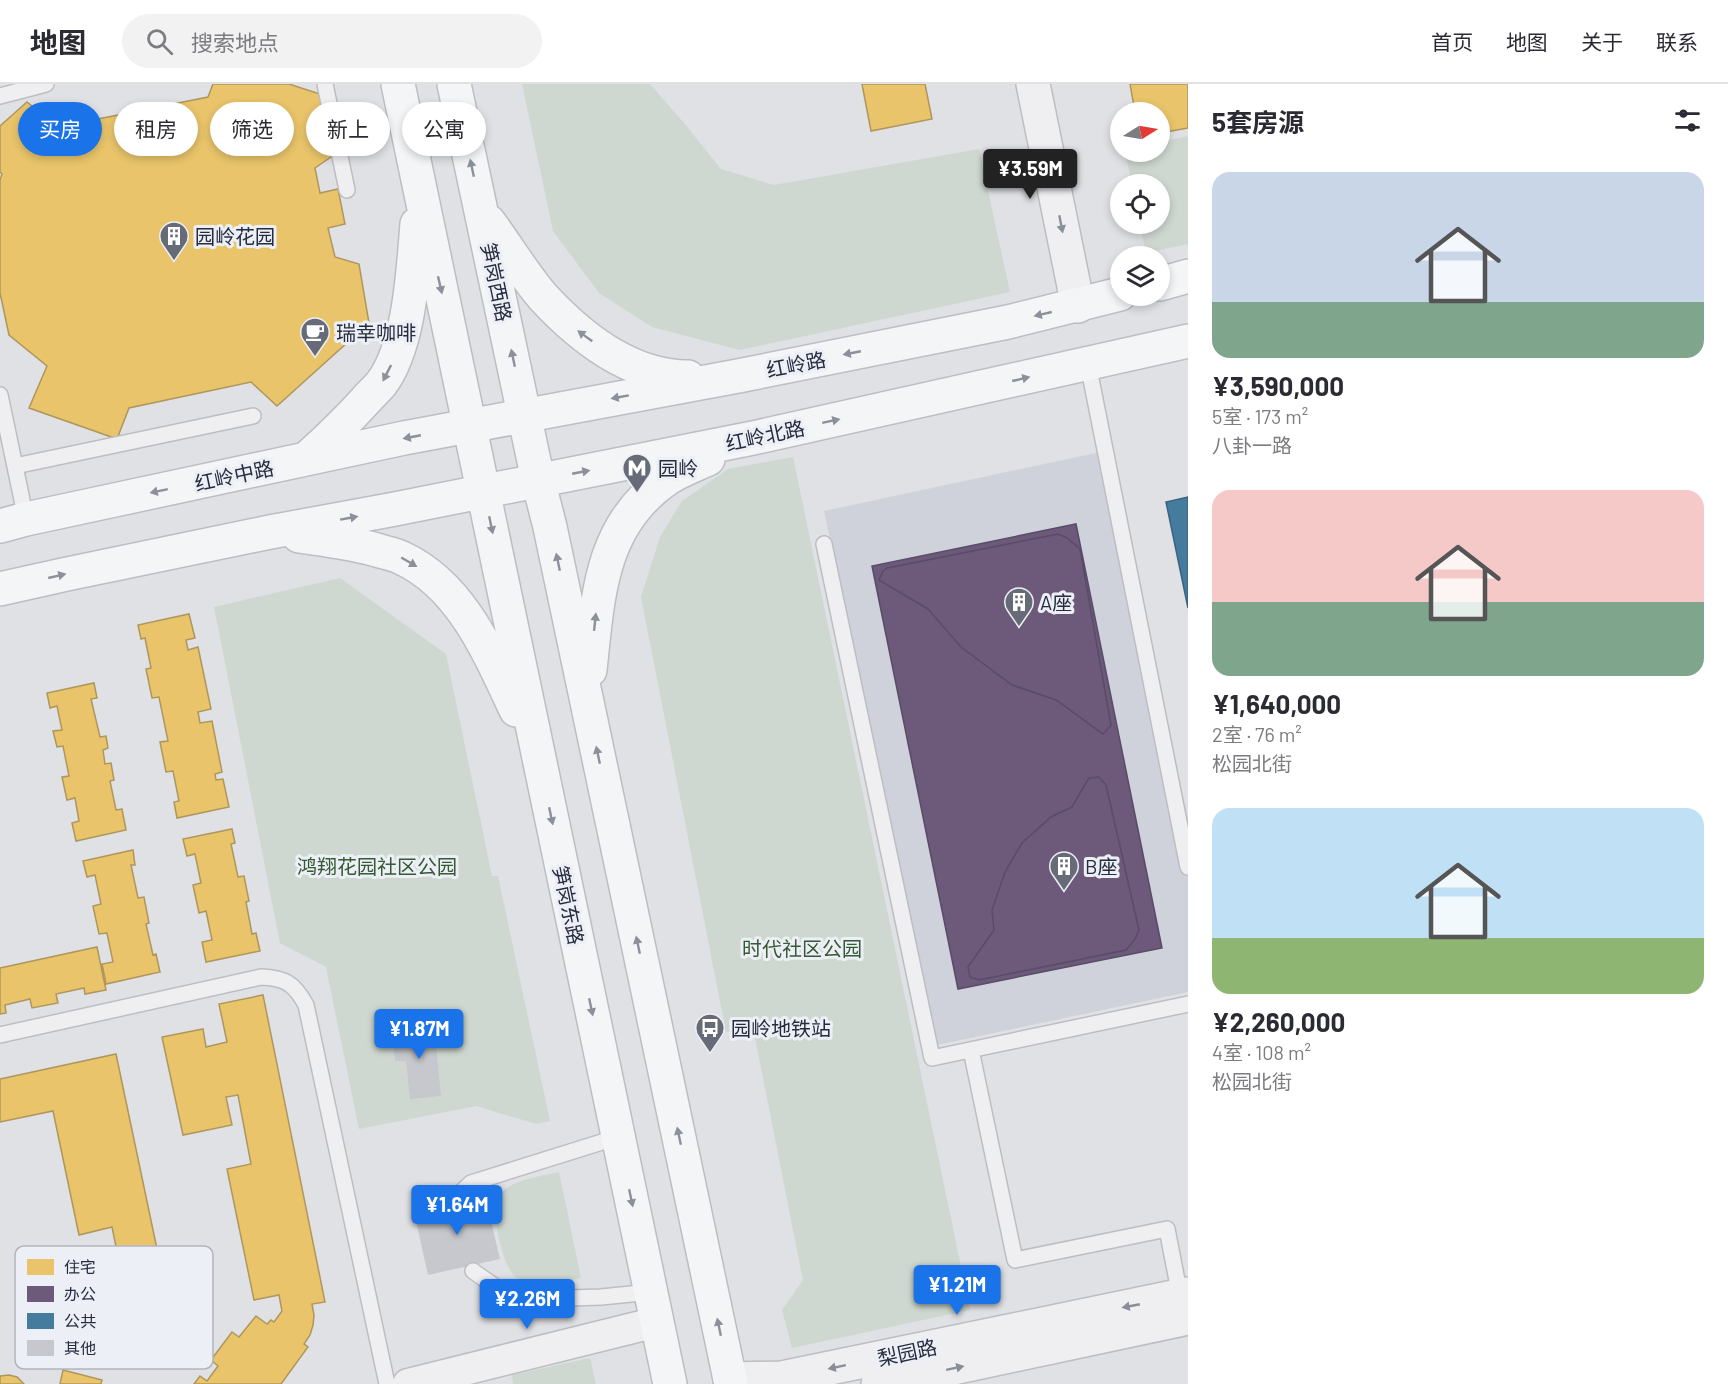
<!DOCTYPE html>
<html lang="zh">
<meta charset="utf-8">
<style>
:root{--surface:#fff;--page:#f2f2f3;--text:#2b2b33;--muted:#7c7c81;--line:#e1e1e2;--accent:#1a73e8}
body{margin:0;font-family:Barlow,"Noto Sans SC",sans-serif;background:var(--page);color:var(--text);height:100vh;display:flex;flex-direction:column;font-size:22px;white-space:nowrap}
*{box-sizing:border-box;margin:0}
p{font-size:20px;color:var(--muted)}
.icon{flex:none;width:33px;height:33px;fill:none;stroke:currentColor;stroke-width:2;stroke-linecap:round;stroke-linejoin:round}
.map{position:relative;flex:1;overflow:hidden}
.panel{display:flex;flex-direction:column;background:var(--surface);width:540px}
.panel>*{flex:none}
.top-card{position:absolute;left:18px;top:18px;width:570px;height:54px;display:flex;gap:12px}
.needle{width:39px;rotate:79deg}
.buttons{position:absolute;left:1110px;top:18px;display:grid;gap:12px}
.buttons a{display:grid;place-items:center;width:60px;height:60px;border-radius:50%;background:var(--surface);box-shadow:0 3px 9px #0003;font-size:30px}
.price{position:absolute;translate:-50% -51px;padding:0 14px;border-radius:6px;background:var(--accent);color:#fff;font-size:20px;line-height:39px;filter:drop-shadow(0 2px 3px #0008)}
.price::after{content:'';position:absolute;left:50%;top:36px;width:18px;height:14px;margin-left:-9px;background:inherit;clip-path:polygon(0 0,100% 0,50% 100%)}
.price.on{background:#222;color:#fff}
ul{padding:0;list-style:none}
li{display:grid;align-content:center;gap:12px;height:318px;padding:0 24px}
li span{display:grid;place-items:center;height:186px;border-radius:18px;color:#555}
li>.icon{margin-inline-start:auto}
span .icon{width:108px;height:108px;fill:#fffc;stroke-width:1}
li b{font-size:26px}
h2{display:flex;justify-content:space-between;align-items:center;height:72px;padding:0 24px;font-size:26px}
.chip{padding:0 21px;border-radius:27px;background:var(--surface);box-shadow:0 3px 9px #0003;font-size:21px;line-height:54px}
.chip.on{background:var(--accent);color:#fff}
header{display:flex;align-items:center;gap:36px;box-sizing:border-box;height:84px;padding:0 30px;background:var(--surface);border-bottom:2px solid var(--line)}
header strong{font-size:28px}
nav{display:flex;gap:33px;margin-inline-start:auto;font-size:21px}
.search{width:420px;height:54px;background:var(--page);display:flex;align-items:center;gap:15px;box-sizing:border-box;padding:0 21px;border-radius:33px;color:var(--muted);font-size:22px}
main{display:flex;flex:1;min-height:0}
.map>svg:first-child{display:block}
.built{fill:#cfd2da}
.green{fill:#ced8d0}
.homes{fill:#e9c46a;stroke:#ae965d;stroke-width:1.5}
.offices{fill:#6d597a;stroke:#584c68;stroke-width:1.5}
.public{fill:#457b9d;stroke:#3c6380;stroke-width:1.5}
.building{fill:#c6c8cd}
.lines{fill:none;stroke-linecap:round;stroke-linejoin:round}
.service-casing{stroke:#bcbec2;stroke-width:18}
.minor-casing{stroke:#bcbec2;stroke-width:33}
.tertiary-casing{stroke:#bcbec2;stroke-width:36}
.primary-casing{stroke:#bbbec3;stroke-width:36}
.service{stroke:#efeff2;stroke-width:15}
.minor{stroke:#efeff2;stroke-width:30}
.tertiary{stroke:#efeff2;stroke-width:33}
.primary{stroke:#f3f5f6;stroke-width:33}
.oneway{fill:#8c909a}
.oneway2{fill:#8a8e98}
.labels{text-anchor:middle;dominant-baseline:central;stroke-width:6;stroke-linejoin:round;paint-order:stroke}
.poi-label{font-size:20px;fill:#262c3e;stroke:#eceff5;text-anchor:start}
.street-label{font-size:20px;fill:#262c3e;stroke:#eceff5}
.park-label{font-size:20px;fill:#365a33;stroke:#eceff5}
.key{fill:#eceff5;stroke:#b1b4be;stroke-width:1.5}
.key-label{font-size:16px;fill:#262c3e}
</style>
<header>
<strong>地图</strong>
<div class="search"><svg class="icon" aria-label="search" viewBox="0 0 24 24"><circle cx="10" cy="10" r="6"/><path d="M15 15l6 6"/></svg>搜索地点</div>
<nav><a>首页</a><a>地图</a><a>关于</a><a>联系</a></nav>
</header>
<main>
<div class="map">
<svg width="1188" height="1300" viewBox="0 0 1188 1300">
<rect width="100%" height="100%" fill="#dfe1e5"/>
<path class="built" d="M1110 366 1188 736V908L937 961 824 427Z"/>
<path class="green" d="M522 0H650L684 39 721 85 774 101 979 65 1010 208 740 266 652 243 599 209 553 147Z
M1188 52V160L1146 169 1140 140H1160V100H1132L1125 68H1160V58Z
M793 373 970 1226 792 1264 782 1226 803 1196 753 944 726 948 641 513 660 453 682 417 728 385Z
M340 494 446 570 492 792H498L550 1037 536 1040 476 1022 359 1045 326 883 280 859 214 523Z
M559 1088 581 1194C565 1197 542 1206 526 1200 522 1198 517 1195 514 1192 502 1178 490 1129 499 1112 508 1096 542 1092 559 1088Z
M590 1274 596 1300H513L512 1291Z"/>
<path class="homes" d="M213 0H289L320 10 334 71 315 84 320 109 338 105 345 140 328 144 335 173 359 180 369 239 277 322 251 298 129 324 117 355 29 324 47 282 9 251 0 209V96L2 90 0 88V42L27 18 58 43 208 13Z
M862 0H925L932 35 871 47Z
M1130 0H1188V44L1160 49V28H1135Z
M189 530 195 554 186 556 188 566 198 563 211 625 198 628 200 639 212 637 222 688 215 690 216 696 223 695 229 723 177 734 174 718 179 717 173 687 166 688 160 658 168 657 159 613 152 614 146 585 151 584 145 554 141 555 138 541Z
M94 599 97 614 91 615 100 653 106 652 108 664 103 666 105 680 111 679 114 696 110 697 116 726 122 725 126 746 76 757 72 739 79 737 75 714 67 716 62 693 69 692 63 662 57 663 53 647 62 646 57 622 50 624 47 609Z
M232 745 235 759 231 760 238 793 244 792 249 817 246 818 252 850 256 849 260 867 206 878 202 858 212 856 206 827 199 829 193 801 201 799 195 770 187 772 183 755Z
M133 766 135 781H131L138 814 144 813 149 839 146 840 153 871 156 870 160 888 106 900 102 880 113 878 107 849 99 850 93 822 101 820 95 791 87 793 83 777Z
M97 863 106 906 85 910 84 904 56 910 58 919 32 924 30 915 5 921 6 929 0 930V884Z
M263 911 325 1218 312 1220 314 1231 313 1241 310 1251 304 1260 308 1263 281 1300H194L200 1292 207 1297 218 1282 211 1276 232 1248 239 1253 256 1232 267 1240 271 1236 274 1238 282 1227 279 1211 254 1216 227 1085 251 1080 238 1011 226 1013 232 1041 183 1051 162 953 203 945 206 963 227 958 219 920Z
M116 970 161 1184 122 1192 112 1143 79 1151 53 1027 0 1038V995Z
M63 1286 102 1296 101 1300H60Z
M9 1291 17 1293 24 1300H0V1292Z"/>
<path class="offices" d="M1076 440 1162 864 958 905 872 482Z
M1058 450 1067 454 1080 465 1111 641 1103 650 1056 616 1012 601 961 563 928 525 879 496 883 487 887 484Z
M1099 693 1106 701 1139 846 1135 855 1126 866 979 896 970 893 968 883 994 846 992 826 1005 788 1022 759 1051 733 1072 723 1089 694Z"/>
<path class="public" d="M1188 413V524L1166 418Z"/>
<path class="building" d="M434 941 441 1012 410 1015 406 977H395L392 945Z
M485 1112 500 1175 428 1191 414 1128Z"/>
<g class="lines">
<g class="service-casing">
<path id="service" d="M325 0 347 106
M0 12 46 0
M1088 280 1188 783
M0 311 26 435
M15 382 253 332
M824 460 932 974 1188 920
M0 951 261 893C285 894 294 899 306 921L387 1300
M971 966 1015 1176 1167 1145 1180 1212
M457 1112 471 1099 618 1053
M473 1187 500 1206 538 1215 601 1213 651 1208"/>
</g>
<g class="minor-casing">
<path id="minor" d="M408 1300 657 1238"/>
</g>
<g class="tertiary-casing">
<path id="tertiary" d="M1033 0 1078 222
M730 1295 782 1294 1188 1210
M878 1300 1188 1234"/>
</g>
<g class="primary-casing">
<path id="primary" d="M398 0 670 1300
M454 0 538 396 550 443 731 1300
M489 138C506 161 524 191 543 213 580 253 631 293 688 293
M1160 200 1188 192
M306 375C326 357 346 338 365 317 370 311 376 306 381 300 410 262 413 187 417 140
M0 442 26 435 404 354 738 292 1008 238 1120 210
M299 452C327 456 354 459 380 467 387 469 396 471 402 474 462 502 489 569 516 626
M0 505 67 490 270 448 395 425 753 354 1188 257
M590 586C598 512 600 441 667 395 679 387 695 381 708 375"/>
</g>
<use href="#service" class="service"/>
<use href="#minor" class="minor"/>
<use href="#tertiary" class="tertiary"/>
<use href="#primary" class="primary"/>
</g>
<defs><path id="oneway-solid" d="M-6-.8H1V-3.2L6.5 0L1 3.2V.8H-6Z" transform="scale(1.5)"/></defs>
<g class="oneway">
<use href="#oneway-solid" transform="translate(472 84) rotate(-102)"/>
<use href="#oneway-solid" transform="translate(440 201) rotate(77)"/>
<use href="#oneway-solid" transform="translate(1043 230) rotate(167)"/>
<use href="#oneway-solid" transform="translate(585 252) rotate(-144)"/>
<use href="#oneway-solid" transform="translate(852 269) rotate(169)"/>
<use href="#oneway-solid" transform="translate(513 274) rotate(-102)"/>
<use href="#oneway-solid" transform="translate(387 289) rotate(117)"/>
<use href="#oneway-solid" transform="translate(1021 295) rotate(-13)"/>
<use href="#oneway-solid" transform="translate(620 313) rotate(170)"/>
<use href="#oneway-solid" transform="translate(831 337) rotate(-12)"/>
<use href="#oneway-solid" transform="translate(412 353) rotate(169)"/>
<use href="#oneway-solid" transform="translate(581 388) rotate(-11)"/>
<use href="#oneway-solid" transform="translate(159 407) rotate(168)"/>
<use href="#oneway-solid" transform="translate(349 434) rotate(-10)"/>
<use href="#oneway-solid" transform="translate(491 441) rotate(78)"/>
<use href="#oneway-solid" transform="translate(409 478) rotate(30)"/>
<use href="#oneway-solid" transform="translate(558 478) rotate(-102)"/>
<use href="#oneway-solid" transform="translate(57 492) rotate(-13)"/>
<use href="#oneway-solid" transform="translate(595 538) rotate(-84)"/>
<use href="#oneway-solid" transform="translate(598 671) rotate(-102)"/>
<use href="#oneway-solid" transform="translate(551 732) rotate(78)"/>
<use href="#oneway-solid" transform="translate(638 861) rotate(-102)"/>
<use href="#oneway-solid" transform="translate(591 923) rotate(78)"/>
<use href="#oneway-solid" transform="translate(679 1052) rotate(-102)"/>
<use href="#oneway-solid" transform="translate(631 1114) rotate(78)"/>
<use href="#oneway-solid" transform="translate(719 1243) rotate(-102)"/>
</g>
<g class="oneway2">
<use href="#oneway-solid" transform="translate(1061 140) rotate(79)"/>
<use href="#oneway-solid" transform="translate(1131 1222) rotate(169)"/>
<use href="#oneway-solid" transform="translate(837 1283) rotate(168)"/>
<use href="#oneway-solid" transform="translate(955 1284) rotate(-12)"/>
</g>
<defs>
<g id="building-pin" transform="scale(1.5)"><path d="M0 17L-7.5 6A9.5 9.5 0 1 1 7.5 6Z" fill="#676b78" stroke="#eceff5"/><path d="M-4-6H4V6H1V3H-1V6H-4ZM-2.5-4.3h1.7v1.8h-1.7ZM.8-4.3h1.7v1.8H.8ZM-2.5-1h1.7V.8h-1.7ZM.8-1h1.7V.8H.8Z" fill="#fff"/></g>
<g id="cafe-pin" transform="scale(1.5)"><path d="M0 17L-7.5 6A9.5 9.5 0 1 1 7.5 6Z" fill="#676b78" stroke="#eceff5"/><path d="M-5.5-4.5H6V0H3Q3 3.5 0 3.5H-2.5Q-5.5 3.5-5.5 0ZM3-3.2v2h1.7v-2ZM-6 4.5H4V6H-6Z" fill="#fff"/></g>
<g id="metro-pin" transform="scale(1.5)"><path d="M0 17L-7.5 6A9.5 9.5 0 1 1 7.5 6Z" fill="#676b78" stroke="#eceff5"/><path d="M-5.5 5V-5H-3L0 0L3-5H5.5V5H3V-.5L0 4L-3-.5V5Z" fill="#fff"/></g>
<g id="bus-pin" transform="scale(1.5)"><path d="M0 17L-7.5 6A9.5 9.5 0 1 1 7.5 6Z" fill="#676b78" stroke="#eceff5"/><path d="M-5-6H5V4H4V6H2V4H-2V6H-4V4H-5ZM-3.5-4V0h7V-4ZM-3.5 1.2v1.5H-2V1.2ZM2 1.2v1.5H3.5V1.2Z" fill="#fff"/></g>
</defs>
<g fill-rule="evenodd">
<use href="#building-pin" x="174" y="152"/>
<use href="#cafe-pin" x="315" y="248"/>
<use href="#metro-pin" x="637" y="384"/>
<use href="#building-pin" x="1019" y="518"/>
<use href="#building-pin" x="1064" y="782"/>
<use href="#bus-pin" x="710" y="944"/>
</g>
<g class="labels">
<g class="poi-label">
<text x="195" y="152">园岭花园</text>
<text x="336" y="248">瑞幸咖啡</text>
<text x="658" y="384">园岭</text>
<text x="1040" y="518">A座</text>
<text x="1085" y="782">B座</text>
<text x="731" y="944">园岭地铁站</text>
</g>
<g class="street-label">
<text transform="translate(497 198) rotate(78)">笋岗西路</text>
<text transform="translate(796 280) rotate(-11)">红岭路</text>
<text transform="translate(765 351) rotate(-12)">红岭北路</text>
<text transform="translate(234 391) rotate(-12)">红岭中路</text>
<text transform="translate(569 821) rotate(78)">笋岗东路</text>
<text transform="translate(907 1268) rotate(-12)">梨园路</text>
</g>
<g class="park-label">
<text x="377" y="782">鸿翔花园社区公园</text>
<text x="802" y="864">时代社区公园</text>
</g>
</g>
<rect x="15" y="1162" width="198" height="123" rx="9" class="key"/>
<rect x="27" y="1175" width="27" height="16" fill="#e9c46a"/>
<rect x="27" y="1202" width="27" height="16" fill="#6d597a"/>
<rect x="27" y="1229" width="27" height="16" fill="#457b9d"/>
<rect x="27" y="1256" width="27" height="16" fill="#c6c8cd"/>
<g class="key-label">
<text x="64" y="1189">住宅</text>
<text x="64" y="1216">办公</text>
<text x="64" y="1243">公共</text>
<text x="64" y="1270">其他</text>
</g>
</svg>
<div class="buttons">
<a><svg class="needle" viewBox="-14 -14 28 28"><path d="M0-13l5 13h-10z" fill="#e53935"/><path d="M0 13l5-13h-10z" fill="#7c7c81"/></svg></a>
<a><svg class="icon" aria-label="locate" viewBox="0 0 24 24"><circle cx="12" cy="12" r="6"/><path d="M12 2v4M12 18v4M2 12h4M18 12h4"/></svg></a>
<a><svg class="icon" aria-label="layers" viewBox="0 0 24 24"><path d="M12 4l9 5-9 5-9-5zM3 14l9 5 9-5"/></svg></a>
</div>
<b class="price on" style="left:1030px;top:116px">¥3.59M</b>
<b class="price" style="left:419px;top:976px">¥1.87M</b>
<b class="price" style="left:457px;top:1152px">¥1.64M</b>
<b class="price" style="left:957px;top:1232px">¥1.21M</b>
<b class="price" style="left:527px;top:1246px">¥2.26M</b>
<div class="top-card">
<a class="chip on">买房</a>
<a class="chip">租房</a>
<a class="chip">筛选</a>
<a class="chip">新上</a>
<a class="chip">公寓</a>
</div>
</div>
<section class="panel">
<h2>5套房源<svg class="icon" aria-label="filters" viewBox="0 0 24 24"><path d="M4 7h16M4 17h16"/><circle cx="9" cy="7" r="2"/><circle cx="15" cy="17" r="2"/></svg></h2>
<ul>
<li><span style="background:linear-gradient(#c9d6e8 70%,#7fa58c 0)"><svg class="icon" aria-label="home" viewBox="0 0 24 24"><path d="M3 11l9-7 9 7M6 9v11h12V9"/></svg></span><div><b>¥3,590,000</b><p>5室 · 173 m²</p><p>八卦一路</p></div></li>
<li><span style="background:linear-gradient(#f6c9c9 60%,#7fa58c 0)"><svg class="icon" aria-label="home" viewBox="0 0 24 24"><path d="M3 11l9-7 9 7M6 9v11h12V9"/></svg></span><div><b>¥1,640,000</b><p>2室 · 76 m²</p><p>松园北街</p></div></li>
<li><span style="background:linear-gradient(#bfe0f5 70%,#8fb573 0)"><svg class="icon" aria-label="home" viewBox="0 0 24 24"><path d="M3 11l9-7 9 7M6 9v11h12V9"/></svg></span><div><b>¥2,260,000</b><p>4室 · 108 m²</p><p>松园北街</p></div></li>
</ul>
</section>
</main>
